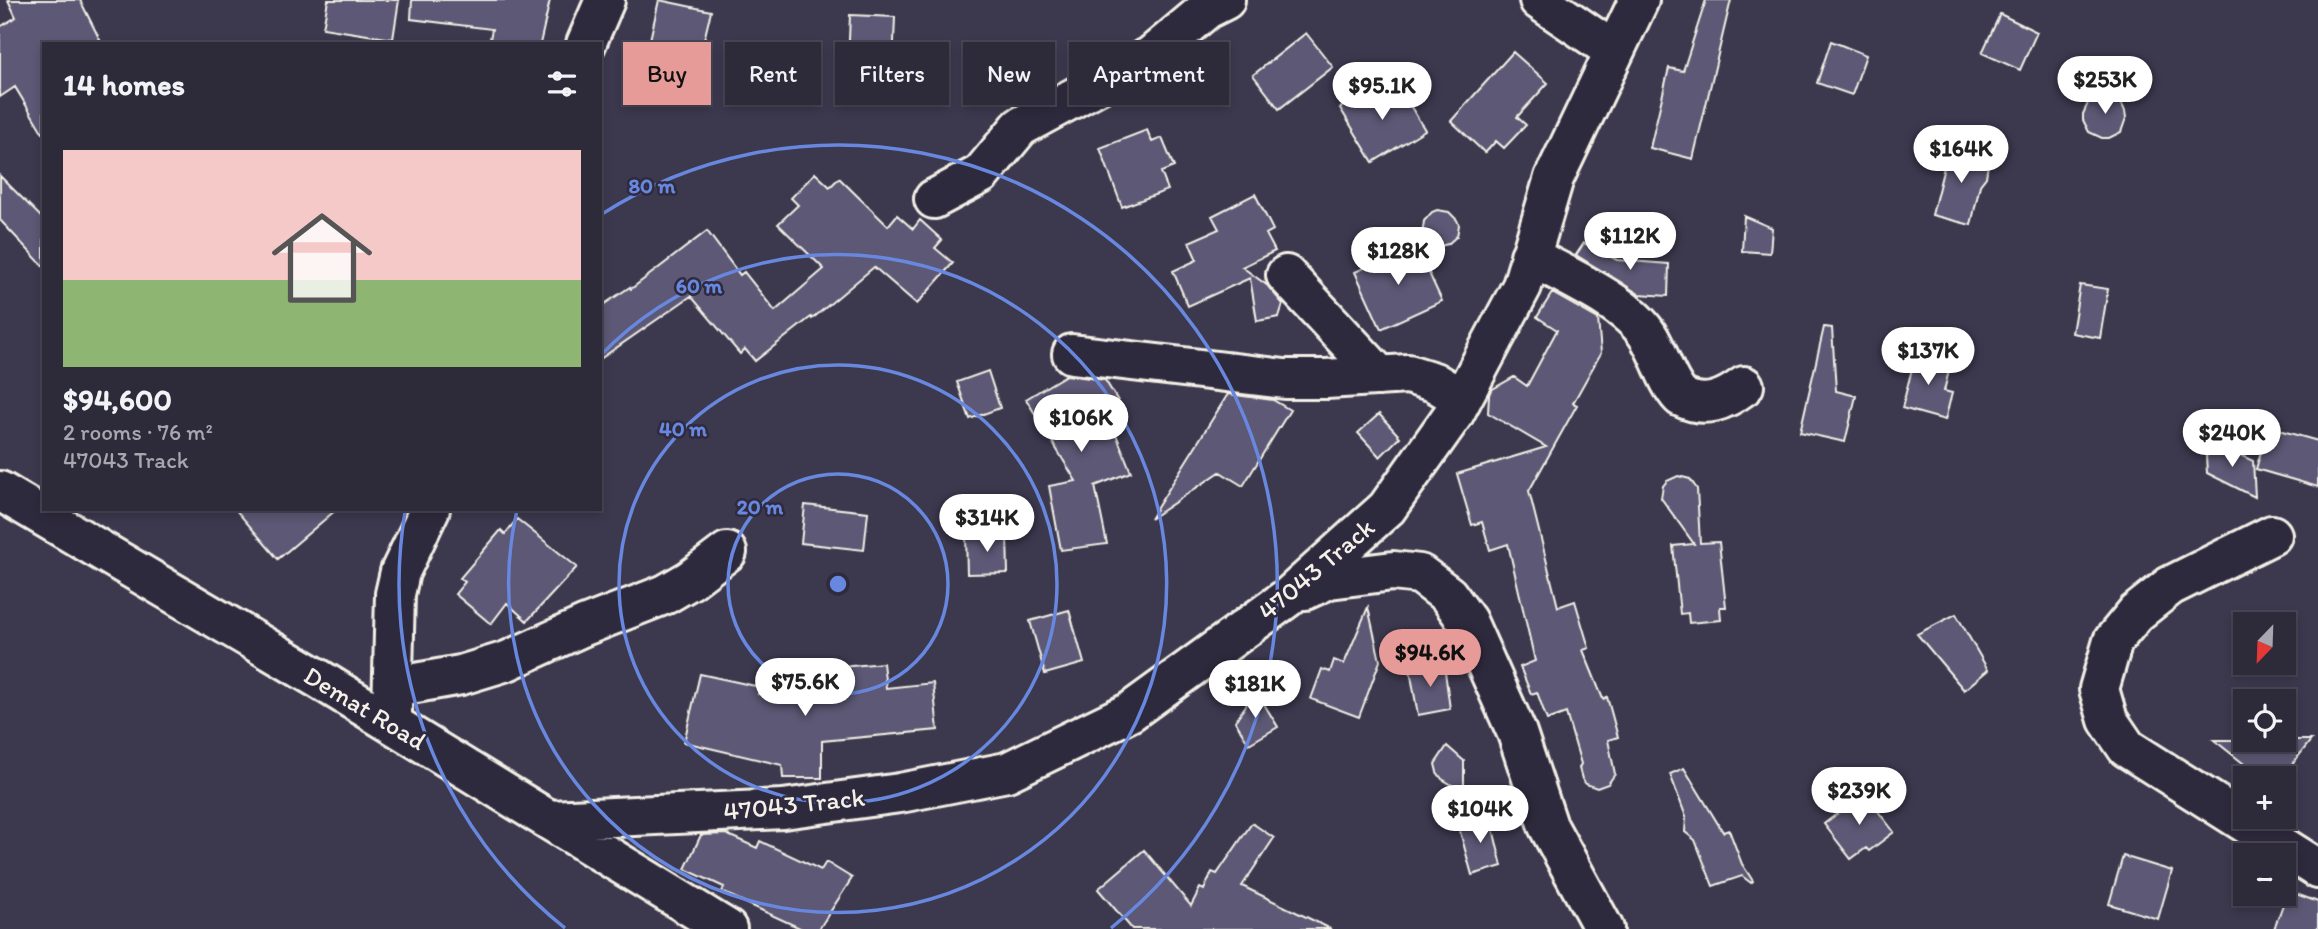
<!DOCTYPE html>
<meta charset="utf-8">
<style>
:root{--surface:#2d2a3a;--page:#353242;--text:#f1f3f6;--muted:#a7a7af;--line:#484654;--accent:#e69b98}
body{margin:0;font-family:Itim,sans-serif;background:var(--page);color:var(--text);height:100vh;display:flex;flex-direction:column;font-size:26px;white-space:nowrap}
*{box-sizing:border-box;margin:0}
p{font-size:23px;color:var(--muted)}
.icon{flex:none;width:38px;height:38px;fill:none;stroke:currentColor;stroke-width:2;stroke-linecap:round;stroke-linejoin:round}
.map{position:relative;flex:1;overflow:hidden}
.panel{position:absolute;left:42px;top:42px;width:560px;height:469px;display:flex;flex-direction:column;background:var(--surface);border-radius:0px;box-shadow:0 4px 10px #0003,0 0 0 2px var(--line)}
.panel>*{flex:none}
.banner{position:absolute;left:623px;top:42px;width:665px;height:63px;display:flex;gap:14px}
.needle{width:46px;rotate:203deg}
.controls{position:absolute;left:2233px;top:612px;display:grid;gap:14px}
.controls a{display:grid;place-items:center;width:63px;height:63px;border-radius:0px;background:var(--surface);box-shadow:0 4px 10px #0003,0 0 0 2px var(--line);font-size:35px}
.price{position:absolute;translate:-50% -60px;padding:0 16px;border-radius:24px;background:#fff;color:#222;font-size:23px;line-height:46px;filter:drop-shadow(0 2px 4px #0008)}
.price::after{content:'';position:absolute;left:50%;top:42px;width:21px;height:16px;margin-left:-10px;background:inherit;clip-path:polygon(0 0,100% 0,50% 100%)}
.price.on{background:var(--accent);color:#111}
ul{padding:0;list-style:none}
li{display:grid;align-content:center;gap:14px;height:371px;padding:0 21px}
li+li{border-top:2px solid var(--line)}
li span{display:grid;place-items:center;height:217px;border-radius:0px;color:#555}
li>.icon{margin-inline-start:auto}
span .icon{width:126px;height:126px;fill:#fffc;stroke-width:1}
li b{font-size:30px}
h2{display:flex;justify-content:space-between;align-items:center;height:84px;padding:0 21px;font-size:30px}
.tag{padding:0 24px;border-radius:0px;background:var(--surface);box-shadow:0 4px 10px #0003,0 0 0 2px var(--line);font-size:24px;line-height:63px}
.tag.on{background:var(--accent);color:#111}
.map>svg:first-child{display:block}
.building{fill:#5c5875;stroke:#f4f1e8;stroke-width:2}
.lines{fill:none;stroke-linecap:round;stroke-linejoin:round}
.minor-casing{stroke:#f4f1e8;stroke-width:44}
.minor{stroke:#2f2a3d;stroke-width:38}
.ring{fill:none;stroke:#6887de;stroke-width:3.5}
.labels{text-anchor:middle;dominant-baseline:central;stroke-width:5;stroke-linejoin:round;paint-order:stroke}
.street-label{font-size:26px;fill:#f4f1e8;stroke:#2f2a3d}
.centre{fill:#6887de;stroke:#2f2a3d;stroke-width:3.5}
.ring-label{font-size:21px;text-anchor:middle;font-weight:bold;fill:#6887de;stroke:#2f2a3d;stroke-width:5;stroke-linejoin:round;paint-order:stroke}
</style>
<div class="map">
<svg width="2318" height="929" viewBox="0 0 2318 929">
<rect width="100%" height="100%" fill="#3c384e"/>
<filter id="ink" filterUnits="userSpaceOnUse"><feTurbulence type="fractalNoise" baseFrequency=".0143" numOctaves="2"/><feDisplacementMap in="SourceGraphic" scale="14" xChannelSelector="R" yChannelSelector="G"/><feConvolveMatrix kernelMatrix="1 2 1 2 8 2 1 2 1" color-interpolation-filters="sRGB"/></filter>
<g filter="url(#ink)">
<path class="building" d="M8 0H80L102 44H44V135L15 87 0 97V27L16 17Z
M328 0H399L393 39 323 28Z
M412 0H550L540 44H489L492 29 411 19Z
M659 0 711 11 698 65 647 53Z
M1706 0H1731L1693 159 1650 148 1669 68 1683 71Z
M2000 14 2037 32 2020 70 1982 53Z
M850 15 895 17 893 66 848 64Z
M1306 33 1333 67 1279 109 1253 75Z
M1831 41 1866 55 1852 95 1817 83Z
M1513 52 1548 83 1517 117 1526 125 1504 148 1496 141 1485 153 1451 121Z
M1399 87 1425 130 1373 162 1340 108 1368 90 1375 102Z
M2102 95 2118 96 2125 111 2126 118 2121 132 2109 138H2102L2089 132 2083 120V114L2089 101Z
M1147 130 1152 142 1162 138 1174 167 1161 172 1168 190 1122 207 1100 148Z
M1963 145 1977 148 1986 158 1988 164 1986 177 1980 185 1971 225 1932 215 1946 159 1956 148Z
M815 173 830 187 839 178 888 226 897 215 913 229 920 220 942 240 935 248 953 263 917 304 874 267 812 319 811 317 755 361 745 349 740 354 691 296 600 359V307L630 287 631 289 707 231 740 275 744 272 775 311 824 269 778 224 798 205 791 198Z
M0 176 44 220V267L0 220Z
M1255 194 1273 230 1266 234 1275 251 1242 267 1268 286 1283 304 1279 317 1257 321 1250 278 1188 306 1173 271 1197 260 1189 242 1219 229 1212 216Z
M1437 210 1449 212 1457 220 1459 225 1457 236 1448 244 1420 251 1424 221 1432 212Z
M1744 216 1772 228 1770 253 1742 251Z
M1584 243 1617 260 1669 264 1668 296 1639 294 1576 255Z
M1416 245 1442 301 1381 329 1355 272Z
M2080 285 2108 289 2100 338 2072 333Z
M1552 293 1598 319 1601 353 1573 403 1577 405 1529 491 1558 607 1575 601 1589 648 1583 650 1603 699 1607 697 1618 737 1608 740 1615 774 1608 784 1597 788 1586 784 1582 779 1579 768 1581 764 1566 713 1547 720 1537 692 1531 694 1520 667 1535 661 1508 544 1490 550 1482 522 1472 525 1457 474 1546 447 1488 413 1489 395 1491 390 1514 377 1527 386 1557 330 1537 317Z
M1824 327 1832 328 1836 391 1856 396 1845 442 1800 432Z
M1916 353 1951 362 1944 391 1952 393 1945 420 1902 408Z
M988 371 1000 408 970 419 957 382Z
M1066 375 1105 380 1118 401 1106 409 1131 472 1095 486 1107 544 1061 550 1049 486 1076 481 1026 399Z
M1228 394 1273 400 1290 410 1243 486 1220 472 1150 519Z
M1379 414 1400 437 1380 457 1358 433Z
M2268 427 2318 441V487L2256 469Z
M2221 446 2253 461 2255 497 2207 473 2206 456Z
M1678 476 1690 479 1697 489 1700 543 1719 542 1726 607H1720L1721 620 1689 623 1688 613 1680 614 1673 546 1694 544 1661 498 1663 486 1667 481Z
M805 505 868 512 864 550 801 543Z
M235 509H337L278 559Z
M517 519 577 567 527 621 507 603 491 624 455 594 465 582 460 578 501 530 505 534Z
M966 535H1007L1008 573 967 574Z
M1368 607 1380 661 1359 717 1311 699 1322 669 1330 672 1334 660 1344 664Z
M1069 610 1084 663 1045 674 1030 621Z
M1956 614 1988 670 1964 690 1917 634Z
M883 663 886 688 933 683 938 730 822 741V778H783L782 765 684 742 700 674 760 687 758 694 844 700 841 667Z
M1444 664 1450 709 1418 715 1410 670Z
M1256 691 1278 727 1249 744 1235 721Z
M2214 740H2311L2281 779H2263Z
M1447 746 1464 761V792L1442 779 1437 772 1435 764Z
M1684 768 1723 832 1729 830 1742 864 1753 881 1751 883 1742 876 1713 886 1695 840 1685 832 1686 817 1670 774Z
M1864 793 1894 832 1869 851 1866 848 1851 859 1824 824Z
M1490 816 1502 866 1472 875 1458 824Z
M1252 823 1274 838 1242 886 1331 929H1132L1098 889 1144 850 1191 906 1200 888 1204 890 1212 872 1217 874Z
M726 834 757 848 760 841 821 870 826 862 852 878 819 929H802L722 892 724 887 685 869 701 835Z
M2123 856 2172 871 2158 919 2109 904Z
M2288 891 2318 902V929H2274Z"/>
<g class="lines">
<g class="minor-casing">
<path id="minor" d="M1539 0 1614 51
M586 44 605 0
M934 199 981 174 1020 127 1151 56 1207 9 1225 0
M1530 256C1565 276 1625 301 1647 334 1660 353 1665 380 1681 397 1705 409 1724 401 1744 386
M1286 275 1380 376
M1072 354 1285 379H1326L1408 374 1434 382 1462 399
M0 491 319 679 727 929
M2272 535 2170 586 2136 613 2113 641 2099 689 2108 720 2127 748 2318 869
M1305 590 1329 579 1393 571 1420 574 1448 595 1467 621 1517 733 1548 826 1604 929
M393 687 461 675 507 661 584 626 666 594 690 580 727 552
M392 712 395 594 400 572 430 509
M550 820 783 809 900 793 1007 772 1130 712 1287 598 1387 508 1455 412 1522 286 1554 178 1639 0"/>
</g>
<use href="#minor" class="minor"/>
</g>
</g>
<g class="ring">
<circle cx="838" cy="584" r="110"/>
<circle cx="838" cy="584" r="219"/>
<path d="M601 355A329 329 0 1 1 517 510"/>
<path d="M565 928A439 439 0 0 1 405 512M602 214A439 439 0 0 1 1111 928"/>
</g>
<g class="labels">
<g class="street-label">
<text transform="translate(1316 569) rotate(-40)">47043 Track</text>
<text transform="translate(365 708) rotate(31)">Demat Road</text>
<text transform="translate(794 804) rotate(-6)">47043 Track</text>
</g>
</g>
<circle cx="838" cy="584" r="10" class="centre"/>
<g class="ring-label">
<text x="652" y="193">80 m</text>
<text x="699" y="293">60 m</text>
<text x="683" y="436">40 m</text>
<text x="760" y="514">20 m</text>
</g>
</svg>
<div class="controls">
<a><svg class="needle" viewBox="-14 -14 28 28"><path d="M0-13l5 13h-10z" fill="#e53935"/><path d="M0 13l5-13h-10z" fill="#a7a7af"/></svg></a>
<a><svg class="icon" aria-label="locate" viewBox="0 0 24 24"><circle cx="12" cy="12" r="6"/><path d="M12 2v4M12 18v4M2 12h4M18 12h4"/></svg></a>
<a>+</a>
<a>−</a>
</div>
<b class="price" style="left:2105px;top:116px">$253K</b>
<b class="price" style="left:1382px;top:122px">$95.1K</b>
<b class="price" style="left:1961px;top:185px">$164K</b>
<b class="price" style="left:1630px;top:272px">$112K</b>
<b class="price" style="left:1398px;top:287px">$128K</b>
<b class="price" style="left:1928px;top:387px">$137K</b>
<b class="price" style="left:1081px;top:454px">$106K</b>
<b class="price" style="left:2232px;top:469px">$240K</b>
<b class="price" style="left:987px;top:554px">$314K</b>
<b class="price on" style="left:1430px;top:689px">$94.6K</b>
<b class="price" style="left:805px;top:718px">$75.6K</b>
<b class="price" style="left:1255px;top:720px">$181K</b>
<b class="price" style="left:1859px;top:827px">$239K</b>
<b class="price" style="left:1480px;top:845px">$104K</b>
<div class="banner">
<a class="tag on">Buy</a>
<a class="tag">Rent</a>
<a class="tag">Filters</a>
<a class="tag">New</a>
<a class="tag">Apartment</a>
</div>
<section class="panel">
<h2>14 homes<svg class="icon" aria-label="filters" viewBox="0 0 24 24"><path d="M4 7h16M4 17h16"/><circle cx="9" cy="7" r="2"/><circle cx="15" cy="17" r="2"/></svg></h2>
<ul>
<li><span style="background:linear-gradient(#f6c9c9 60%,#8fb573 0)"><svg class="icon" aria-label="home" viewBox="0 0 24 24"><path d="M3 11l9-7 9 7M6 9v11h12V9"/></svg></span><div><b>$94,600</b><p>2 rooms · 76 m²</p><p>47043 Track</p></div></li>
</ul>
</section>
</div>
